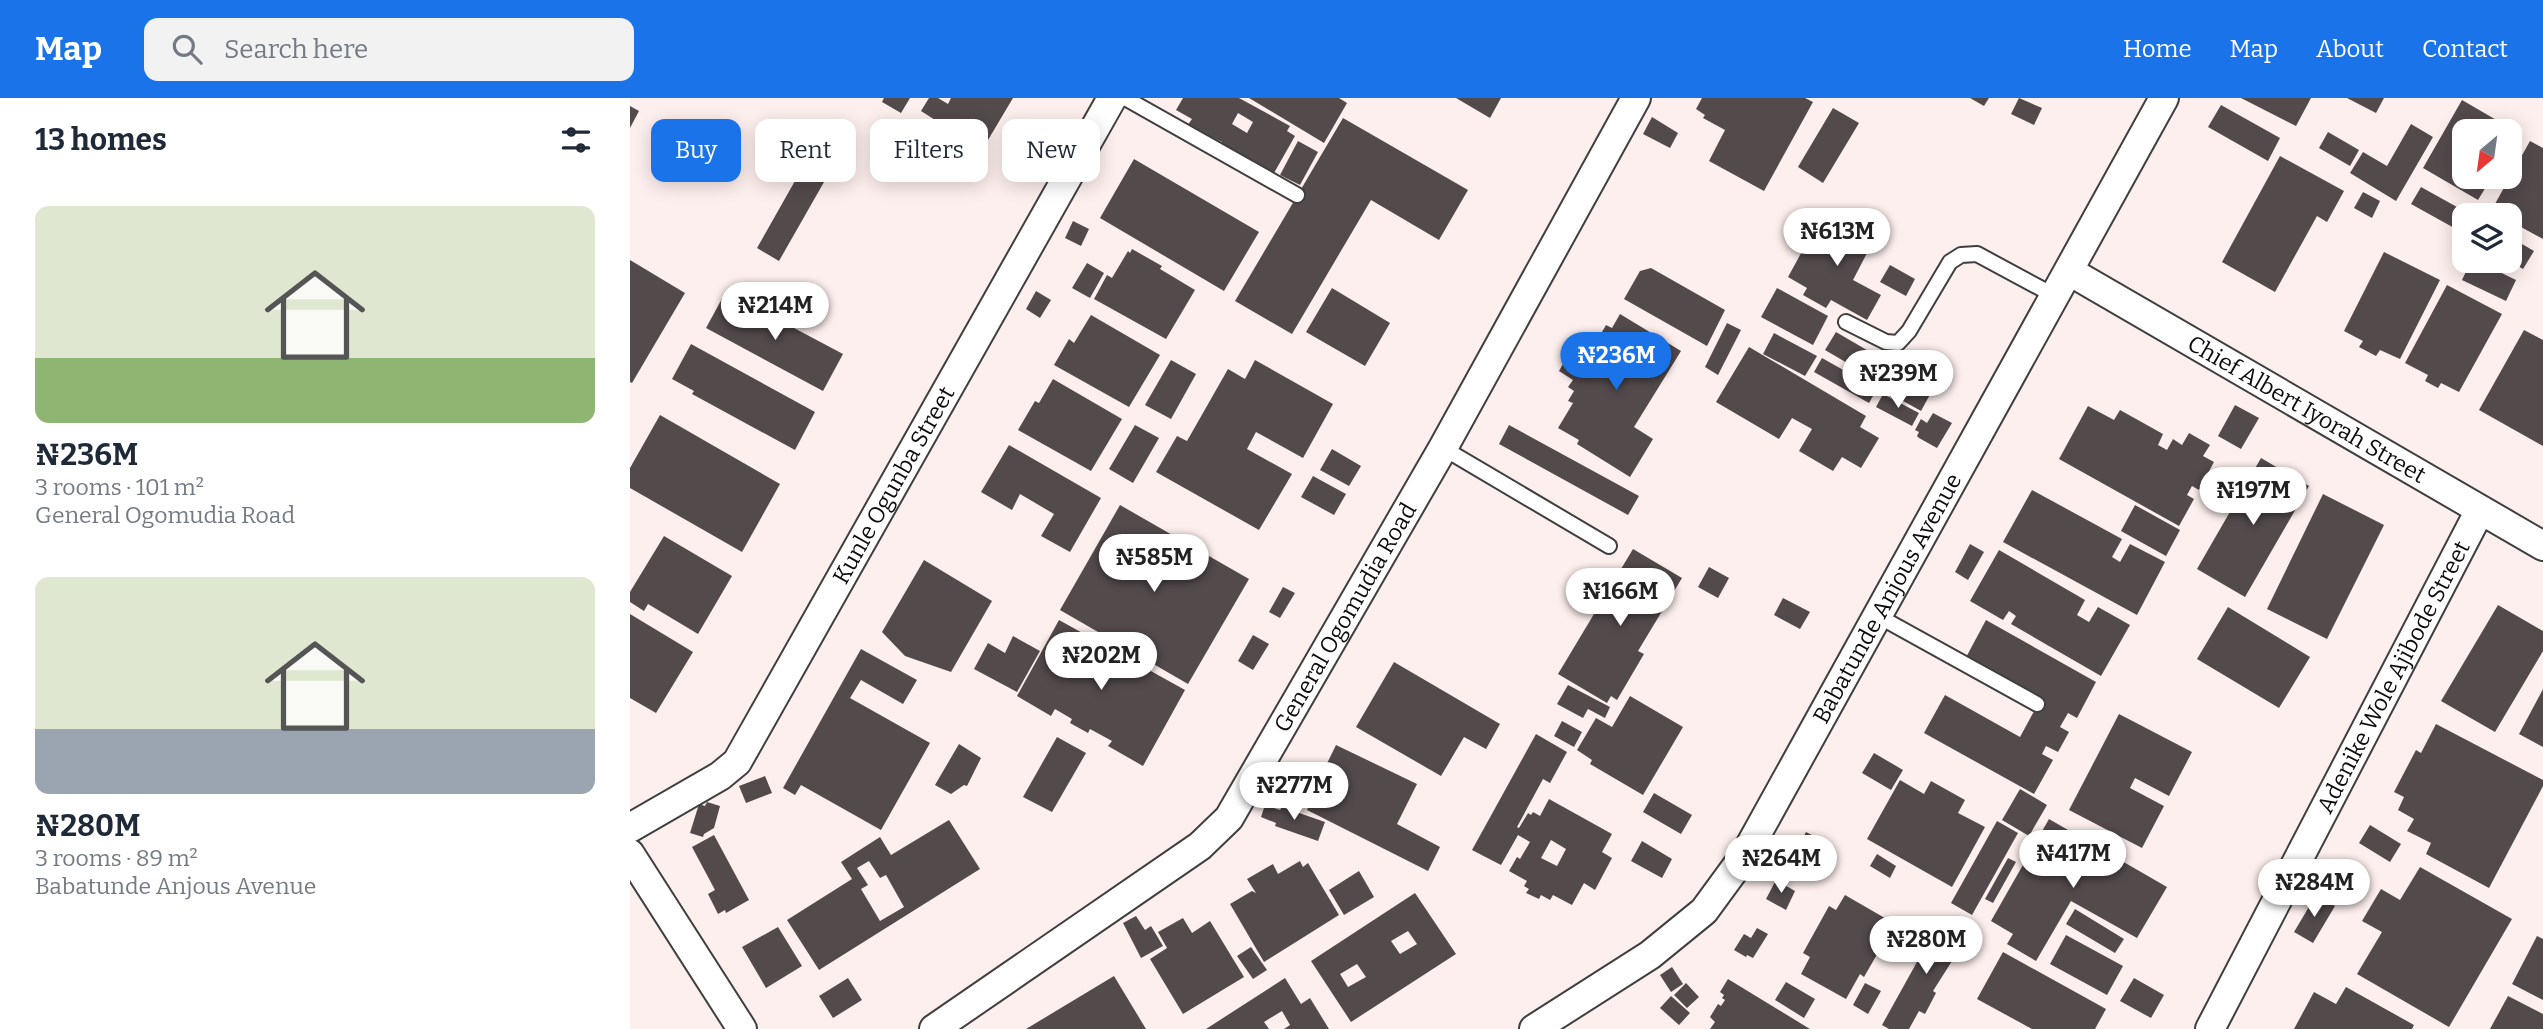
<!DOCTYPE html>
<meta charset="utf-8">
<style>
:root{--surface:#fff;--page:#f2f2f3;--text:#1f2937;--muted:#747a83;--accent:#1a73e8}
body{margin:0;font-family:Bitter,serif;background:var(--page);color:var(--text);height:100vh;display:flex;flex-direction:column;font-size:26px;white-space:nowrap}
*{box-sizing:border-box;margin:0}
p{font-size:23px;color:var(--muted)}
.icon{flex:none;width:38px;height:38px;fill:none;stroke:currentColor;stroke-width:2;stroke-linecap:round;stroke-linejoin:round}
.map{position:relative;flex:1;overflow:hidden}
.drawer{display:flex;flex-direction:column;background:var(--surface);width:630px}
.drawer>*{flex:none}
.top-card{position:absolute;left:21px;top:21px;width:665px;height:63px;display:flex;gap:14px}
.needle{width:46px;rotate:209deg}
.buttons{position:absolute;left:1822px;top:21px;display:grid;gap:14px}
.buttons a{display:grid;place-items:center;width:70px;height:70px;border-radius:14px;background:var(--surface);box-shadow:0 4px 18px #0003;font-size:35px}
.price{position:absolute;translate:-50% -60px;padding:0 16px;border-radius:24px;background:#fff;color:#222;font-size:23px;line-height:46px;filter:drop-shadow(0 2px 4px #0008)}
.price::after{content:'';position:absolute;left:50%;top:42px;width:21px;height:16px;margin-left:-10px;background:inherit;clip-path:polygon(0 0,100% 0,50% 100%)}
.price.on{background:var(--accent);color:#fff}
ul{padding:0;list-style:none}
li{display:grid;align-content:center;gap:14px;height:371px;padding:0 35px}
li span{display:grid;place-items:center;height:217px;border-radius:14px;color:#555}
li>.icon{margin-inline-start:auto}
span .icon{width:126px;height:126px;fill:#fffc;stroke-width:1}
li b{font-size:30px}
h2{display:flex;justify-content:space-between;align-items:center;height:84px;padding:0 35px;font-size:30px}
.chip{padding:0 24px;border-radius:14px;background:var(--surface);box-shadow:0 4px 18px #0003;font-size:24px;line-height:63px}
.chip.on{background:var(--accent);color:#fff}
header{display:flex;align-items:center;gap:42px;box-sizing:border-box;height:98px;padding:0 35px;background:var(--accent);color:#fff}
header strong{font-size:33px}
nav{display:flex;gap:38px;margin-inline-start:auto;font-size:24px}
.search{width:490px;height:63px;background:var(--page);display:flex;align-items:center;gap:18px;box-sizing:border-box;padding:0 24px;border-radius:14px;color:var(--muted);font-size:26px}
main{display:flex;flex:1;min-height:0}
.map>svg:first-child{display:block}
.building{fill:#534a4c;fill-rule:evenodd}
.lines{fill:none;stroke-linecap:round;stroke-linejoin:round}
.service-casing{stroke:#3f3f3f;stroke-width:18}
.minor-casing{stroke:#3f3f3f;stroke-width:32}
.service{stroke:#fff;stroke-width:14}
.minor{stroke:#fff;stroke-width:28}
.labels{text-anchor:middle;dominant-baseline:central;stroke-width:7;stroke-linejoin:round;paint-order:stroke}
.street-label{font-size:23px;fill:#0c0c0c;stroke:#fff}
</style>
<header>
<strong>Map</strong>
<div class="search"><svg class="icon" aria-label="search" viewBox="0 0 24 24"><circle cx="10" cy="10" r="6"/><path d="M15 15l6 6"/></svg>Search here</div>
<nav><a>Home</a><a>Map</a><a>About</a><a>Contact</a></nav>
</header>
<main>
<section class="drawer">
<h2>13 homes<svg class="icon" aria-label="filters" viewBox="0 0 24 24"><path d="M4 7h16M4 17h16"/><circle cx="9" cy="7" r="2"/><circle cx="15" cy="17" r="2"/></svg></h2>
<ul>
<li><span style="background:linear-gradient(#dfe7d0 70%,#8fb573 0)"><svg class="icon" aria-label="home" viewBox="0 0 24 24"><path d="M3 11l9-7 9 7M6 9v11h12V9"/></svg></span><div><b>₦236M</b><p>3 rooms · 101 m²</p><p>General Ogomudia Road</p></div></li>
<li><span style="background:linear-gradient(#dfe7d0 70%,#9aa5b1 0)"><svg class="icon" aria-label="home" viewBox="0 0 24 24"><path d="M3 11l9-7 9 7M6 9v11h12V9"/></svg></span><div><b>₦280M</b><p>3 rooms · 89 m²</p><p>Babatunde Anjous Avenue</p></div></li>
</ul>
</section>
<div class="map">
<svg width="1913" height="931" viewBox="0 0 1913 931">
<rect width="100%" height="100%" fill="#fdefed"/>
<path class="building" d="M254 0H280L271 15 252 4Z
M299 0H308L318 6 321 0H383L355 47 318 26 316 29 291 13Z
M553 0H609L660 28 657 33 665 38 644 75 612 57 610 60 590 49 592 44 557 28 562 21 546 12ZM608 15 623 24 617 35 602 26Z
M619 0H709L717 5 694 45Z
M826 0H871L860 20Z
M1072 0H1175L1183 4 1134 93 1079 63 1095 32 1073 20 1075 17 1066 11Z
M1340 0H1359L1354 8Z
M1389 0 1412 10 1404 27 1381 16Z
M1611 0H1681L1666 28Z
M1717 0H1754L1746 15Z
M1832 2 1887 34 1880 48V33H1834V79H1862L1848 102 1793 70Z
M1591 7 1650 40 1638 63 1578 29Z
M0 8 9 13 0 30Z
M1203 10 1229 25 1193 85 1168 69Z
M1022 19 1048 35 1040 50 1013 36Z
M713 20 838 92 809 142 741 102 662 236 605 203Z
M1781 26 1803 39 1766 103 1720 75 1733 54 1757 68Z
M1698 34 1729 52 1720 68 1689 50Z
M668 43 688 54 670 87 650 77Z
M1900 43 1913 50V141L1880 123V117H1869L1861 113Z
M183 51 206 63 149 163 127 150Z
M1650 58 1714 93 1697 124 1687 118 1645 194 1592 164Z
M504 61 629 134 594 193 470 120Z
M1791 89 1836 114 1826 131 1781 106Z
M1733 94 1750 103 1742 120 1724 110Z
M1228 117 1247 127 1245 130 1249 132 1223 182 1251 197 1237 222 1201 202 1196 210 1173 197 1177 190 1158 179 1186 128 1223 147 1225 144 1215 139Z
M443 123 459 131 451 148 435 140Z
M1880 139 1904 153 1893 171 1880 163Z
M502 151 532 168 530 171 565 192 536 241 464 201 477 177 482 180 498 153 500 155Z
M1754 154 1810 182 1770 261 1750 252 1746 258 1729 249 1733 243 1714 233Z
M0 162 55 195 2 285 0 284Z
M1841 163H1847L1886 182 1876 203 1832 182Z
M457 165 474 175 460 200 442 190Z
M1260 167 1285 181 1276 198 1250 184Z
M1021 170 1095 212 1077 248 994 201 1010 173Z
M1817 187 1872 216 1829 294 1811 285 1808 290 1795 283 1798 277 1775 265Z
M702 190 760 225 735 268 676 234Z
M1147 190 1198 218 1183 247 1131 219Z
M406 193 421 202 410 220 396 211Z
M94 197 113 207 115 204 213 256 193 293 76 230Z
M990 216 1051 253 1004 329 1023 341 1000 379 947 346 949 342 928 330 943 305 938 303 944 293 938 289 943 282 929 273 945 245 960 255 976 227 982 230Z
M461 217 530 257 499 309 424 267 439 241 444 245Z
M1097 225 1111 232 1088 277 1075 269Z
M1894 232 1913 242V348L1849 312Z
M1206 234 1259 265 1248 283 1195 252Z
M1144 235 1187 258 1175 278 1133 256Z
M61 246 185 314 165 352 62 296 64 293 42 281Z
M1119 249 1236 318 1230 329 1249 340 1231 370 1212 359 1203 373 1169 353 1182 331 1162 320 1149 341 1086 304Z
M1192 260 1247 291 1239 305 1184 274Z
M541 262 566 276 541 321 515 307Z
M625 262 703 306 673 360 626 334 617 351 662 376 629 432 526 374 547 338 557 343 598 271 615 281Z
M1262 268 1303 291 1291 313 1250 290Z
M423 281 492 321 461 373 388 332 405 303 409 305Z
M1253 296 1289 315 1282 328 1246 309Z
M1605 307 1629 320 1611 351 1588 338Z
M1458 308 1484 322 1490 312 1533 336 1528 347 1537 352 1543 341 1552 347 1559 335 1580 347 1573 358 1584 364 1569 392 1562 388 1557 397 1564 401 1549 428 1429 361Z
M1303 315 1322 325 1307 350 1289 340 1287 338 1289 334 1285 332 1291 321 1297 325Z
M30 317 150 386 112 454 0 390V370Z
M505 327 529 340 503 385 479 371Z
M879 327 1009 398 998 417 869 346Z
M379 347 471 400 440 454 411 438 424 416 390 396 382 412 351 394Z
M702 351 731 368 719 388 690 372Z
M1631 360 1679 388 1615 499 1567 471Z
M683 378 716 396 704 417 671 399Z
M1402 392 1492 441 1482 459 1490 464 1500 446 1535 464 1507 517 1373 444Z
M1693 396 1754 427 1697 541 1637 511Z
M490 407 619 481 558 586 430 512Z
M1505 407 1550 432 1536 458 1491 433Z
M34 438 102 478 68 536 18 506 14 513 0 504V494Z
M1340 446 1354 454 1338 482 1325 474Z
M1003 451 1052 480 1008 553 1014 556 987 602 981 598 977 605 928 576Z
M1369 452 1455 502 1447 517 1459 524 1468 509 1500 527 1471 578 1381 526 1386 518 1379 513 1373 522 1340 503Z
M294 462 362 503 321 574 275 558 252 534Z
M1079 469 1099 480 1088 500 1068 489Z
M653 489 665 495 650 520 639 514Z
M1153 500 1180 514 1170 531 1144 517Z
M1868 507 1913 533V553L1865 634 1811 603Z
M1598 509 1680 559 1649 610 1567 561Z
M0 516 63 554 26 615 0 600Z
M429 522 555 592 513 668 478 648 482 643 460 631 458 635 440 625 442 621 425 611 421 618 387 598Z
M1356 522 1466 584 1447 620 1438 615 1430 629 1439 634 1428 654 1416 648 1412 656 1423 662 1404 696 1294 635 1315 597 1390 639 1408 606 1333 565Z
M623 537 639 546 623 572 608 563Z
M383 538 410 553 387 594 344 571 358 545 375 555Z
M231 551 287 582 273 606 231 582 220 600 300 645 251 732 171 687 165 697 153 690Z
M764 564 870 626 856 651 834 639 811 678 726 629Z
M938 587 980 609 975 620 958 611 953 620 927 606Z
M1913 591V649L1889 636Z
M1000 598 1053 629 1013 697 960 666 962 662 947 652 966 620 982 629Z
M1489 616 1562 654 1539 698 1505 680 1500 690 1534 708 1512 750 1439 712Z
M932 623 952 634 944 649 924 638Z
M1806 626 1913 682V688L1859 790 1796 756 1801 745 1777 733 1784 721 1768 712 1774 699 1764 694 1786 652 1791 655Z
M906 636 937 654 920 685 913 681 887 729 889 730 898 715 901 717 903 714 910 718 919 701 982 736 972 754 982 760 965 792 954 785 942 807 923 797 920 802 911 797 909 801 896 795 899 791 894 788 897 783 879 773 887 759 890 761 900 744 888 737 871 767 842 752ZM921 742 936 751 927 768 911 760Z
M427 639 456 655 422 714 393 699Z
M329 646 351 660 337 688 334 687 321 696 305 687Z
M706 647 787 686 767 726 810 749 798 773 677 712 688 692 685 690Z
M1244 655 1273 672 1261 692 1232 675Z
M135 678 142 695 116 705 109 688Z
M664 680 682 689 679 695 683 697 678 709 655 698Z
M1270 682 1294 696 1301 683 1335 702 1328 715 1355 729 1322 789 1237 741Z
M1390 691 1417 707 1399 738 1372 722Z
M1024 695 1062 717 1051 736 1013 714Z
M77 704 90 708 84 730 74 736 73 739 60 735 69 706 75 708Z
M635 707 650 712 652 709 695 724 688 743 645 728 646 725 631 719Z
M1419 721 1537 789 1507 840 1441 803 1406 863 1377 846 1383 836 1361 823Z
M319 722 350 771 189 872 157 822 222 781 211 764 250 739 261 757ZM239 763 250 780 256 777 274 809 250 823 231 791 238 787 227 770Z
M1367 723 1388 735 1342 817 1321 805Z
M1740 727 1771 746 1760 764 1729 745Z
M1176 734 1197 745 1188 762 1167 751Z
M84 737 119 802 96 815 95 812 88 816 78 796 85 792 62 749Z
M1012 743 1042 761 1032 780 1001 763Z
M1247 756 1266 768 1260 780 1240 768Z
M1378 760 1386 764 1363 805 1355 801Z
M670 763 673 769 678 765 709 817 634 864 600 806 622 793 626 795 617 781 643 766 648 776Z
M1790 769 1882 821 1819 929 1727 876 1752 834 1732 823 1751 791 1770 802Z
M729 773 744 799 714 817 699 792Z
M1146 782 1165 793 1156 812 1136 801Z
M785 795 826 856 721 924 681 863ZM778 833 787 846 770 856 761 843ZM727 866 736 879 718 889 710 876Z
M1215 797 1260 823 1248 843 1253 846 1234 879 1230 876 1216 901 1171 876 1180 859 1173 855 1199 808 1206 812Z
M1686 797 1705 808 1683 845 1664 834Z
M1445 811 1494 841 1485 855 1436 826Z
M506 818 515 832 521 828 533 848 511 860 493 825Z
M1312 819 1337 833 1327 851 1329 852 1303 893 1306 895 1295 916 1289 913 1279 931H1259L1252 927Z
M553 820 562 835 580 823 614 879 553 916 520 861 537 850 528 834Z
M148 829 172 868 136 890 112 849Z
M1127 830 1138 836 1123 860 1117 857 1116 859 1104 852 1114 836 1121 840Z
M1436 837 1493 868 1477 897 1420 866Z
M1907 838 1913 841V902L1882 886Z
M621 849 637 872 623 881 607 858Z
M1373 854 1476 911 1465 931H1402L1347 901Z
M1042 869 1053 886 1041 894 1030 877Z
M484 878 516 931H396Z
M218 880 232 902 203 920 189 898Z
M655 880 671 906 680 900 699 931H654L660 927 652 913 634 924 639 931H576Z
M1504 880 1534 897 1521 920 1490 903Z
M1098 881 1180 931H1080L1085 924 1080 919 1088 906 1091 908 1095 902 1092 900 1094 897 1090 894Z
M1156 884 1185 901 1174 920 1145 902Z
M1056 885 1069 899 1057 910 1044 897Z
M1235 885 1251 893 1238 916 1223 907Z
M1716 889 1784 927 1782 931H1664L1684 894 1706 906Z
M1041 898 1060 915 1049 927 1030 910Z
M1878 898 1913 916V931H1860Z"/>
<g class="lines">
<g class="service-casing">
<path id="service" d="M495 0 667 97
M1216 224 1256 244 1268 245 1279 233 1320 164 1331 157 1347 156 1425 198
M813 350 979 448
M1248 518 1407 606"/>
</g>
<g class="minor-casing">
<g id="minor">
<path id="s1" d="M1439 173 1913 448"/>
<path id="s2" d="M0 730 90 678 107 664 482 0"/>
<path d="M0 756 112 931"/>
<path id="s3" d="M304 931 570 748 599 720 813 350 1006 0"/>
<path id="s4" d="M904 931 1020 857 1074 813 1115 757 1534 0"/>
<path id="s5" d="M1580 931 1850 412"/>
</g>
</g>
<use href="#service" class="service"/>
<use href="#minor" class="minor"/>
</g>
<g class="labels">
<g class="street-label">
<text stroke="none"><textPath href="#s1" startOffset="275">Chief Albert Iyorah Street</textPath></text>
<text stroke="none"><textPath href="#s2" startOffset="444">Kunle Ogunba Street</textPath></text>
<text stroke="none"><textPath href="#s4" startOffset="570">Babatunde Anjous Avenue</textPath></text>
<text stroke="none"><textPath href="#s3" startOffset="595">General Ogomudia Road</textPath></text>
<text stroke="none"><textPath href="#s5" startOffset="397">Adenike Wole Ajibode Street</textPath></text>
</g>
</g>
</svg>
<div class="buttons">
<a><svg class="needle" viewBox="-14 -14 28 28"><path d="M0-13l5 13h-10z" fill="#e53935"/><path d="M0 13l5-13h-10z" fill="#747a83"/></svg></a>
<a><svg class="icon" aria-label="layers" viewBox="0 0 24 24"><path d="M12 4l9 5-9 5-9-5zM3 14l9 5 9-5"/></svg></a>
</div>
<b class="price" style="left:1207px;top:170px">₦613M</b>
<b class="price" style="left:145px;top:244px">₦214M</b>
<b class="price on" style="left:986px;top:294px">₦236M</b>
<b class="price" style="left:1268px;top:312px">₦239M</b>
<b class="price" style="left:1623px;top:429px">₦197M</b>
<b class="price" style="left:524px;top:496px">₦585M</b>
<b class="price" style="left:990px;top:530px">₦166M</b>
<b class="price" style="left:471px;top:594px">₦202M</b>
<b class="price" style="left:664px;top:724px">₦277M</b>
<b class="price" style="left:1443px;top:792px">₦417M</b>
<b class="price" style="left:1151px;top:797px">₦264M</b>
<b class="price" style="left:1684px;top:821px">₦284M</b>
<b class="price" style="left:1296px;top:878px">₦280M</b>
<div class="top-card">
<a class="chip on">Buy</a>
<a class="chip">Rent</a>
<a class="chip">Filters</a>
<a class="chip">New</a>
</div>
</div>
</main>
